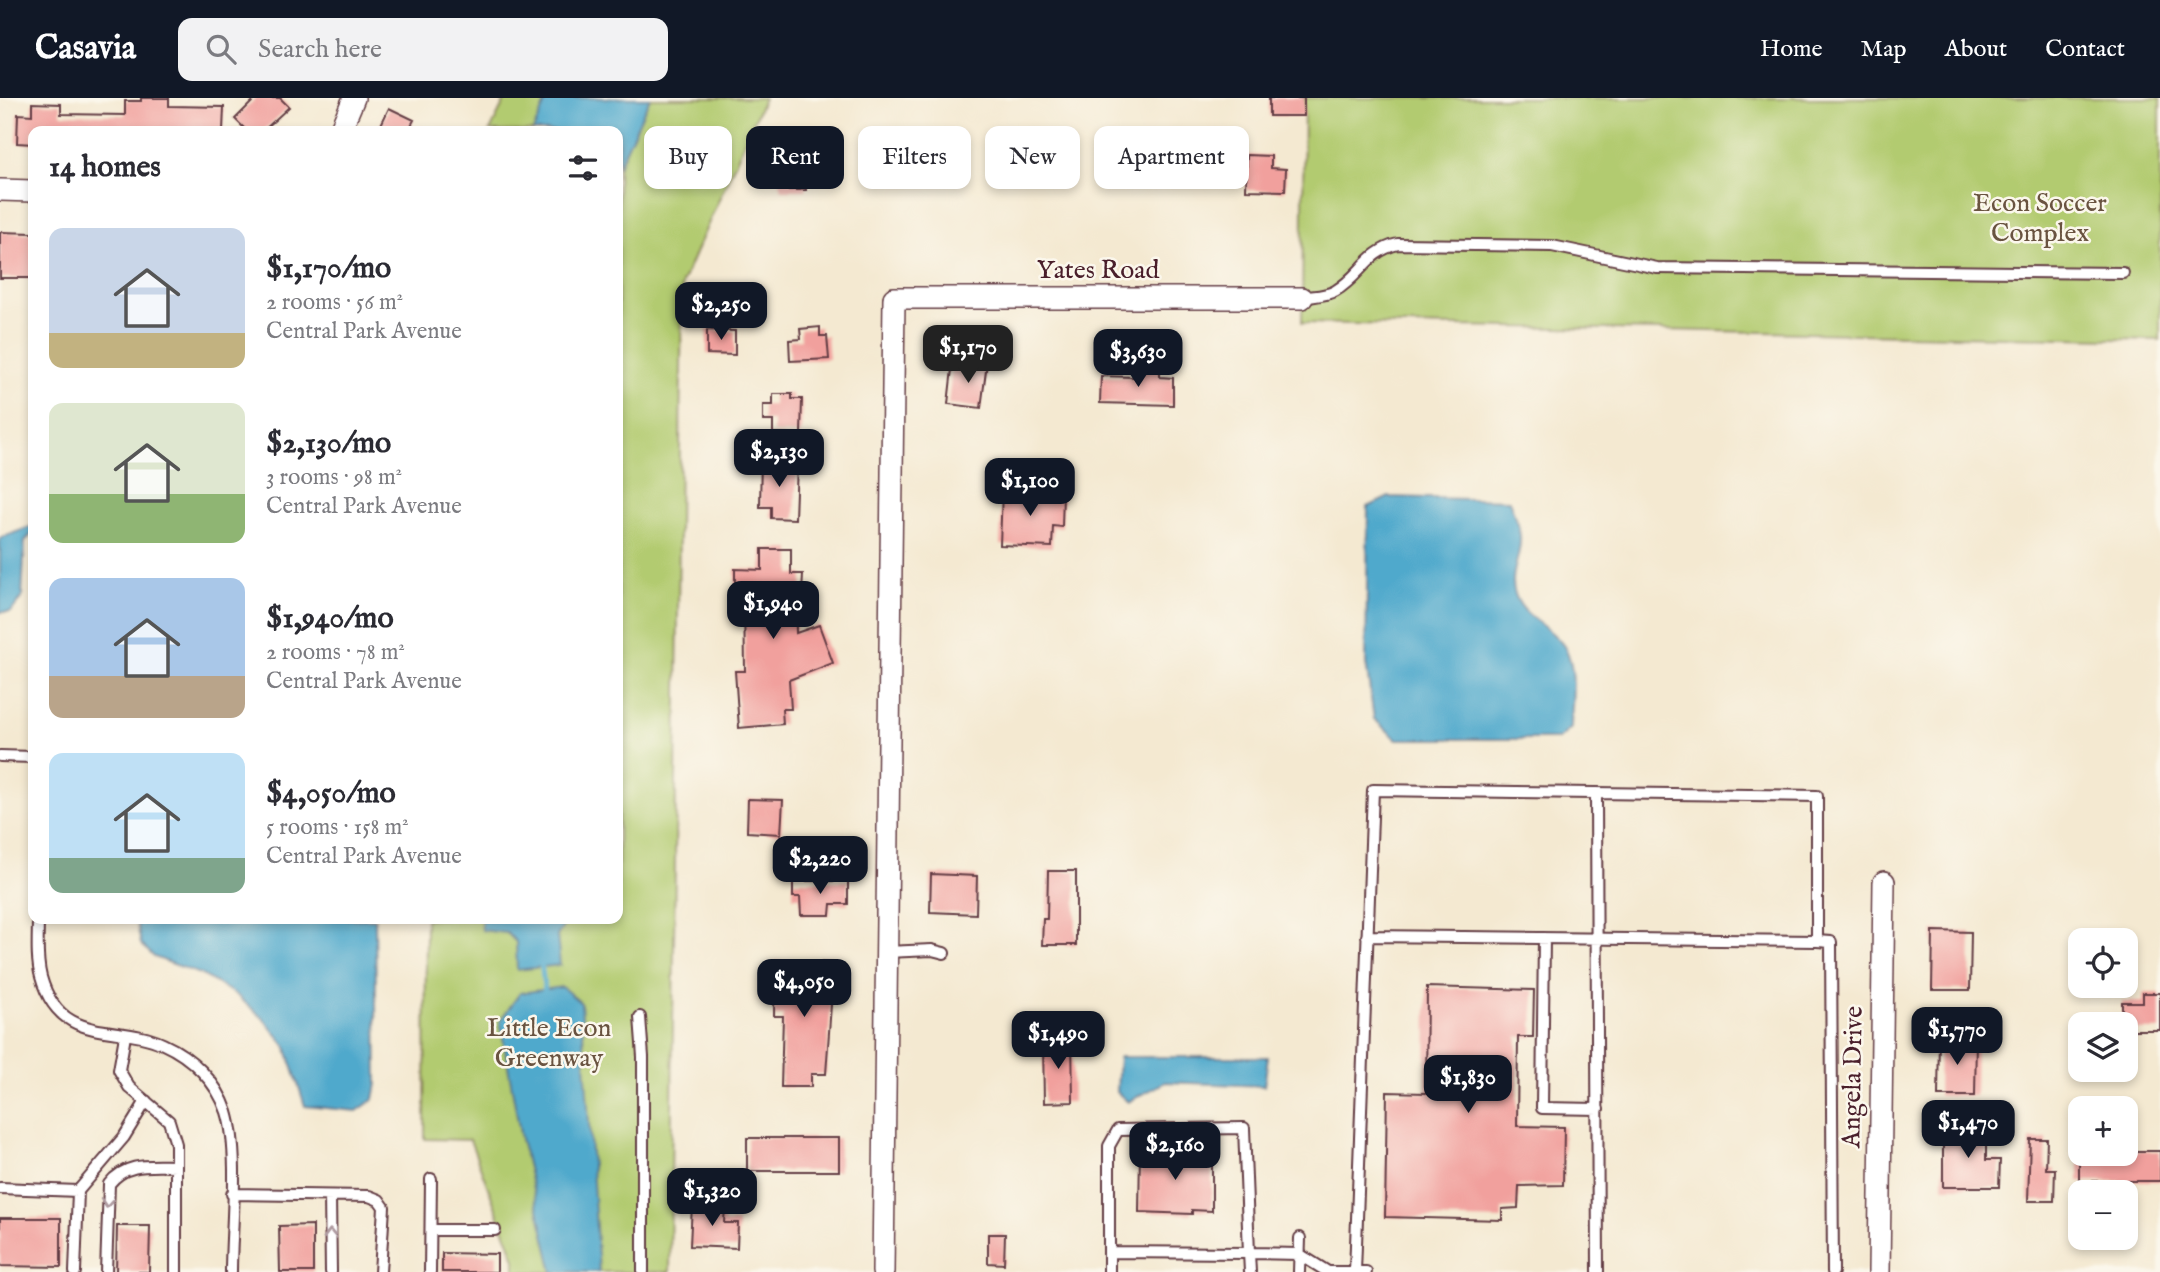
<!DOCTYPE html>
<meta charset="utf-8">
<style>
:root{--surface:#fff;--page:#f2f2f3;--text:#2b2b33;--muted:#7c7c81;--accent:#111827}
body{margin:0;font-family:"IM FELL English",serif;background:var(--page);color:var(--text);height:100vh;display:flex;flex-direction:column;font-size:26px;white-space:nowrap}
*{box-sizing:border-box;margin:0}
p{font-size:23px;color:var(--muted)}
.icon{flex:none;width:38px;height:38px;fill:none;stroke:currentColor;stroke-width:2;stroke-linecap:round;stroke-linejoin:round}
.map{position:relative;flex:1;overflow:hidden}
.side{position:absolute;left:28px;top:28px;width:595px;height:798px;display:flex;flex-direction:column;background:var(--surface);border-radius:14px;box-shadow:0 4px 10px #0003}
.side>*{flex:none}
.top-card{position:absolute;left:644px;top:28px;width:665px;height:63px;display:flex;gap:14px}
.buttons{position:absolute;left:2068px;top:830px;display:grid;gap:14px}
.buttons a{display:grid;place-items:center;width:70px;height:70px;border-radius:14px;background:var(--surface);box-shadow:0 4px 10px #0003;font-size:35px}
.price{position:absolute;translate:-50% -60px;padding:0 16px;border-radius:14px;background:var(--accent);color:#fff;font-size:23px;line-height:46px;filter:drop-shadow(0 2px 4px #0008)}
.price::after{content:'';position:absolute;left:50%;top:42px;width:21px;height:16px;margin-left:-10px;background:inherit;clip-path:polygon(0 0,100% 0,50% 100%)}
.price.current{background:#222;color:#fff}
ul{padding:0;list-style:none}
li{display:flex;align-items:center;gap:21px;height:175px;padding:0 21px}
li span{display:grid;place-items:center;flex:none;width:196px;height:140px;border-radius:14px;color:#555}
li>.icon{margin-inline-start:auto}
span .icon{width:84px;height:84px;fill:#fffc;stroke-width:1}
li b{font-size:30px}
h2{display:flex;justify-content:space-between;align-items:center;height:84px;padding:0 21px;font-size:30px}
.chip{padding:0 24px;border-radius:14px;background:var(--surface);box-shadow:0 4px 10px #0003;font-size:24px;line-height:63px}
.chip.current{background:var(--accent);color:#fff}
header{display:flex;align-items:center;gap:42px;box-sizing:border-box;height:98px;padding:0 35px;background:var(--accent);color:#fff}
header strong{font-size:33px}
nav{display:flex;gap:38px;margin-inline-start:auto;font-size:24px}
.search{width:490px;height:63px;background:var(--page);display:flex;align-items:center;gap:18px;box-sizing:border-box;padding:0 24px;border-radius:14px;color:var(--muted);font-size:26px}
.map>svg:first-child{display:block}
.green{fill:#b2cb70;stroke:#7e754e;stroke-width:2}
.water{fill:#4fa9cc;stroke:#4c647c;stroke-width:2}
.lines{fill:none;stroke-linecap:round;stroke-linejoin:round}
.stream{stroke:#4fa9cc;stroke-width:5}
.building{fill:#f1a09d}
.service-casing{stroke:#643d44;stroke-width:14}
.minor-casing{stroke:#643d44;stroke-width:24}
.service{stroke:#fff;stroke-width:10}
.minor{stroke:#fff;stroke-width:21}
.oneway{stroke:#ae9aa0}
.labels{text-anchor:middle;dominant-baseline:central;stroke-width:5;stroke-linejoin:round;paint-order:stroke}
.park-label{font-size:26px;fill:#695340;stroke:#fbf7ec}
.street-label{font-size:26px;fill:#4a1f2b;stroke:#fbf7ec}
</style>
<header>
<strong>Casavia</strong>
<div class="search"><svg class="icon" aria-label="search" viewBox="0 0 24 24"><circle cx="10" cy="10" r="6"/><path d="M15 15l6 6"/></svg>Search here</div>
<nav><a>Home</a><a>Map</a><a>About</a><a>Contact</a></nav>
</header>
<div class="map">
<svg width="2160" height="1174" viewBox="0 0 2160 1174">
<rect width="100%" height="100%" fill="#fbf7ec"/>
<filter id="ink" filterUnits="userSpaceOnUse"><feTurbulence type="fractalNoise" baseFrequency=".0143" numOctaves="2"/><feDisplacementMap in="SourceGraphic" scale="14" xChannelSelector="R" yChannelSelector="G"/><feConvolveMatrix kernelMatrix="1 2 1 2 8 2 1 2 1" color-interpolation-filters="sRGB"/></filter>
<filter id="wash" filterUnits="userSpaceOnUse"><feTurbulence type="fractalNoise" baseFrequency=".00686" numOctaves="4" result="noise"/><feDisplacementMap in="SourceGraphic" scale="28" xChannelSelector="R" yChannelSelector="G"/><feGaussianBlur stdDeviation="1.57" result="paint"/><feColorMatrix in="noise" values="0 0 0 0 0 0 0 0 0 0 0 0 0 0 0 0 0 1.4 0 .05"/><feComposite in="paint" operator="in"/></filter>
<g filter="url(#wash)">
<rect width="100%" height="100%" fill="#f4e9d1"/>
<path class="green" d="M506 0H764L682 185 670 1174H515V1161L470 1042 425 1041 426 821H618V33H490Z
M1304 0H2160V242L1302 225Z"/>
<path class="water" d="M547 0H650L618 69V33H533Z
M1389 399 1509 402C1512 413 1519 427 1520 438 1522 458 1508 476 1515 496 1522 518 1545 526 1559 542 1580 563 1571 604 1571 630L1559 641H1397L1374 621 1366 565 1368 409Z
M33 428V435L25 443 22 499 11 514H0V440Z
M136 821H375L377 986 374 1001 357 1013 305 1008 286 948 263 920 235 896 200 876 154 859 141 846Z
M481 821H568L557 838 560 867 517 872 516 844 507 835 482 832Z
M562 889 581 905 599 1174H553L521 1041 500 923 520 895Z
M1119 959H1268L1264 988 1165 984 1128 1004 1117 994Z"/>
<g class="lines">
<path class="stream" d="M541 864 545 896"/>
</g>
<g id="blocks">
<path class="building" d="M141 0H169V8L224 9 223 33H33V46L17 45 18 16 32 17V5L61 6V16L125 17V3H141Z
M256 0H280L289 9 263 33H247L235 21Z
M1269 0H1304V18H1269Z
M389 10 414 22 408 33H378Z
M771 33 806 34V92H782L777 70H770Z
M922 33 943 34V47H963V82H927V70L896 69V51H921Z
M1247 57 1271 58V70L1286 71 1285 93 1246 92Z
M0 134 33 135V180H0Z
M820 229V238H827L829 261 790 263 789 242 801 241 800 231Z
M707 232 735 233V257L707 256Z
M972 263 987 265 981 310 948 306 952 271 966 269Z
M1133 271 1160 272V279L1173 280V307L1100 305 1101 278 1133 279Z
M773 296H792V301H802L801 336 773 335V323H763V307H773Z
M761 363 797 365 795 421 771 420V409H760Z
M1002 393 1063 396 1062 429 1053 428 1052 449 1000 447Z
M762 451H791V476H803L802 496H795L796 535 819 527 833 565 789 582 791 611H782L783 626 739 630 735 573H745L744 496H735V471L762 472Z
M748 701 783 702 781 736 747 734Z
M1048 773H1076V847H1042L1043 821H1047Z
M931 776 977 778 976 816 930 814Z
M793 783H848V806H831L830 817H801L800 799H793Z
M1933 833 1971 834 1970 892H1932Z
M775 863 834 865 826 976H811V989H781L783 918H774Z
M1427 889 1534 892 1533 939H1518L1517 1028 1564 1029 1563 1087 1519 1088 1518 1110 1502 1111V1122L1385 1119 1387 994 1426 995Z
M2143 895H2160V932H2126V926H2122V904H2143Z
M1939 940 1976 941 1975 998H1938Z
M1043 941H1072L1073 1004 1044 1005Z
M1943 1031H1986V1062H2000L1999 1089H1943Z
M747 1040H839V1073H747Z
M2030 1041H2047L2046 1071H2055L2054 1103H2028Z
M2126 1053H2160V1083H2079V1062H2104V1055H2126Z
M1140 1054 1212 1055V1113L1192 1112V1116L1139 1114Z
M692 1107 725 1108 724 1125H738L737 1150 690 1148Z
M0 1120H61V1169L0 1168Z
M313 1127V1174H280L279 1128Z
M117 1128H150L149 1174H116Z
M988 1136H1005L1004 1166 988 1165Z
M442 1155 497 1156V1174H442Z"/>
</g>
</g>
<g filter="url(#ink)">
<use href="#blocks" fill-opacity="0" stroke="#643d44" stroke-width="2"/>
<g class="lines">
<g class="service-casing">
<path id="service" d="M1302 200C1312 198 1326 198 1335 193 1361 178 1367 153 1398 146L1552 148 1657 170 2123 175
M0 658 33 659
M1596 695 1598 1174
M38 821C38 839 36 861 41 879 60 948 117 925 163 946 192 959 217 984 227 1014 240 1056 231 1129 231 1174
M1367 838 1817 843
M1544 840 1542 1010 1598 1011
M886 854 932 852 944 855
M640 919 643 959V1174
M125 938 119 972 129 989 169 1023 176 1046V1174
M0 1090 78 1093 75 1174
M78 1093 124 1039 146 1003
M232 1096 369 1098 379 1102 384 1109 380 1174
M330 1098 331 1174
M431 1132H495
M1109 1154 1249 1155 1250 1174
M106 1174 109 1086C126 1064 150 1068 176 1068
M430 1174 431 1081
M1109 1174V1048L1118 1032 1244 1030 1249 1155 1299 1156 1328 1174H1366
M1299 1174 1300 1140
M1355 1174 1373 692 1817 698V843L1831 844 1833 1174"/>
</g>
<g class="minor-casing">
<path id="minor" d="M340 33 354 0
M0 92 33 93
M883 1174 894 200H1302
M1879 1174 1884 784"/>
</g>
<use href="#service" class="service"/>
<use href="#minor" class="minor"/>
</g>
<defs><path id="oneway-chevron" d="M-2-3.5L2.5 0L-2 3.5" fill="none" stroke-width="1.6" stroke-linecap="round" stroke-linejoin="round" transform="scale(1.75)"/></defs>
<g class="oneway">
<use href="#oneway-chevron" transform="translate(107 1105) rotate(94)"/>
<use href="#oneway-chevron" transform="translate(330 1136) rotate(-91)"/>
</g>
</g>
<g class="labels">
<g class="park-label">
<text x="2040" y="105">Econ Soccer<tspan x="2040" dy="30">Complex</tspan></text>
<text x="549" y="930">Little Econ<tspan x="549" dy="30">Greenway</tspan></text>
</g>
<g class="street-label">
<text x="1098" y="172">Yates Road</text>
<text transform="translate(1853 979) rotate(-89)">Angela Drive</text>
</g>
</g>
</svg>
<div class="buttons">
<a><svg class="icon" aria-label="locate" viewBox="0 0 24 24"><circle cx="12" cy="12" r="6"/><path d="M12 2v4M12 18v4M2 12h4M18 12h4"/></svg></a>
<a><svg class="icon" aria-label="layers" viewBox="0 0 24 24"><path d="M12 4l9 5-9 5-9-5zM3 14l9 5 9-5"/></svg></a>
<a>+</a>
<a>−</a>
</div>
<b class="price" style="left:721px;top:244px">$2,250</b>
<b class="price current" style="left:968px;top:287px">$1,170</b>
<b class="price" style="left:1138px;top:291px">$3,630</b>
<b class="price" style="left:779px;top:391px">$2,130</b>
<b class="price" style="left:1030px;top:420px">$1,100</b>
<b class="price" style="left:773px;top:543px">$1,940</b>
<b class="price" style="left:820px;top:798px">$2,220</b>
<b class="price" style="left:804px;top:921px">$4,050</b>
<b class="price" style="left:1957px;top:969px">$1,770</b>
<b class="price" style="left:1058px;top:973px">$1,490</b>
<b class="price" style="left:1468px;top:1017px">$1,830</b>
<b class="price" style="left:1968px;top:1062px">$1,470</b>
<b class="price" style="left:1175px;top:1084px">$2,160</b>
<b class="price" style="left:712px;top:1130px">$1,320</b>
<div class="top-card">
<a class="chip">Buy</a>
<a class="chip current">Rent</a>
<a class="chip">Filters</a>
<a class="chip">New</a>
<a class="chip">Apartment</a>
</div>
<section class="side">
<h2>14 homes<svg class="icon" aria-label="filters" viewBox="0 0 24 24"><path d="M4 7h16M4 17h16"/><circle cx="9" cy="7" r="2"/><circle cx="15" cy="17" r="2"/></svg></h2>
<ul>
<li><span style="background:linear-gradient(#c9d6e8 75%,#c2b280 0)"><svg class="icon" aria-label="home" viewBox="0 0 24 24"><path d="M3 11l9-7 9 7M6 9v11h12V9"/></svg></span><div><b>$1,170/mo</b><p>2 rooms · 56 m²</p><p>Central Park Avenue</p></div></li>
<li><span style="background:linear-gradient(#dfe7d0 65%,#8fb573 0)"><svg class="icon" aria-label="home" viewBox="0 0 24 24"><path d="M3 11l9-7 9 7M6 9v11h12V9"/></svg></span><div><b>$2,130/mo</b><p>3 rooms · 98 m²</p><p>Central Park Avenue</p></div></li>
<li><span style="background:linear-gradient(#a9c7e8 70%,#b9a48a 0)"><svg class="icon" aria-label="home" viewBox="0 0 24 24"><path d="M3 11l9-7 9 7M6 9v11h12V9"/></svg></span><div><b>$1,940/mo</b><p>2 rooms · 78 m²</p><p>Central Park Avenue</p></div></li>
<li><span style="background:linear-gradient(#bfe0f5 75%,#7fa58c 0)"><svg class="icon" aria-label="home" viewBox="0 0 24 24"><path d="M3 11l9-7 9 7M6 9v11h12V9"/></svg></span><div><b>$4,050/mo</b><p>5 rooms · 158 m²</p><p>Central Park Avenue</p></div></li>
</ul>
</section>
</div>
